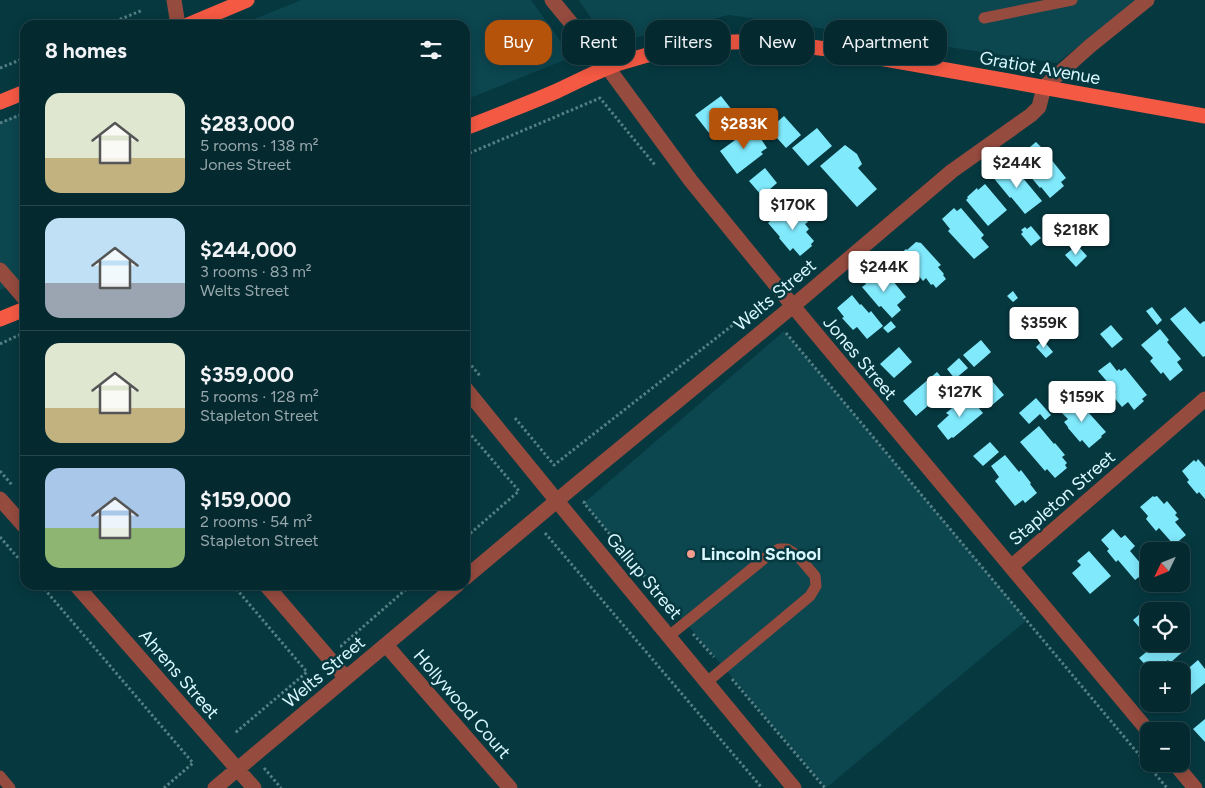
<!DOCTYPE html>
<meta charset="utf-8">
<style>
:root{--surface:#042a30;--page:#12363c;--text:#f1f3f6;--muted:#97a7ab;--line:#25464c;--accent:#b45309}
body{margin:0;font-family:Figtree,sans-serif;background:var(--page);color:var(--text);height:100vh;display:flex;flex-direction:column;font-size:19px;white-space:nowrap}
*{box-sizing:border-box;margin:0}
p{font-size:16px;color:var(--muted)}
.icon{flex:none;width:28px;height:28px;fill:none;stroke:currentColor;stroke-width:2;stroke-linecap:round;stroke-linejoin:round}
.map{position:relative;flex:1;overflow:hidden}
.sheet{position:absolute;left:20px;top:20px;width:450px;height:570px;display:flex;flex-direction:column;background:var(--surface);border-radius:15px;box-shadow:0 2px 12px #0003,0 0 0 1px var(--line)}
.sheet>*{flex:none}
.top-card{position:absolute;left:485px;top:20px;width:475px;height:45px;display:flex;gap:10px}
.needle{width:32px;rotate:227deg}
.fabs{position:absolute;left:1140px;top:542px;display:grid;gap:10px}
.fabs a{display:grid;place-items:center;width:50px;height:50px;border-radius:10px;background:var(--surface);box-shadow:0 2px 12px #0003,0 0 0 1px var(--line);font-size:25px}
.price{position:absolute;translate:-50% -42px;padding:0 11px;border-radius:5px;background:#fff;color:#222;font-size:16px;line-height:32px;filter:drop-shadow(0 1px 2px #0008)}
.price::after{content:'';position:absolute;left:50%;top:30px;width:15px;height:11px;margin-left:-8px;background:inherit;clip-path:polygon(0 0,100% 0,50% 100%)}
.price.active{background:var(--accent);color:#fff}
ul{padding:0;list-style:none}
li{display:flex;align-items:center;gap:15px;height:125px;padding:0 25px}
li+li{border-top:1px solid var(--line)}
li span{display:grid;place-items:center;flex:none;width:140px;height:100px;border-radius:15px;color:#555}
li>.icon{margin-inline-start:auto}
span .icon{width:60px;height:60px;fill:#fffc;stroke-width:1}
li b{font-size:21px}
h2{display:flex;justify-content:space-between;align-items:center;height:60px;padding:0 25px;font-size:21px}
.tag{padding:0 18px;border-radius:15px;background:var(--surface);box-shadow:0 2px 12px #0003,0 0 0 1px var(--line);font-size:18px;line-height:45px}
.tag.active{background:var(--accent);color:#fff}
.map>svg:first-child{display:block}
.built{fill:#0c464f}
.building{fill:#80e9fc}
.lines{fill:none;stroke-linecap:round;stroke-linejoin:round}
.path{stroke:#547f86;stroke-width:3;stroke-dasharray:2.5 2.5;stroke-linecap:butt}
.lane{stroke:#954b3e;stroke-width:11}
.street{stroke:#954b3e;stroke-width:15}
.primary{stroke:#f45943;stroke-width:15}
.poi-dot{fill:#f49d8d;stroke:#063840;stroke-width:2}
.labels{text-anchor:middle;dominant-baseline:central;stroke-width:5;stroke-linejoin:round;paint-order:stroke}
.street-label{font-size:18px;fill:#d9f8ff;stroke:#063840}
.poi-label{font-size:18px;font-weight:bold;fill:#d9f8ff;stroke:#063840;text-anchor:start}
</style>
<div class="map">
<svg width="1205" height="788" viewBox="0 0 1205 788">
<rect width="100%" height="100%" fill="#063840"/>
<path class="built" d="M301 0H531L572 57 465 100V25H240Z
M579 0H1137L1057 63 729 15 608 44Z
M25 112V280L0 290V122Z
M784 331 1027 620 826 788 584 503Z"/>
<path class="building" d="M721 96 739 119 713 138 695 115Z
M784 116 801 135 786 148 769 129Z
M756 127 762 134 759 136 767 148 761 152 763 154 737 174 720 151 746 132 748 133Z
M817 128 832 146 808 166 792 148Z
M1036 142 1043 149H1046L1050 154V158L1066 178 1061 182 1064 186 1050 198 1041 187 1040 188 1019 163 1022 160 1019 156Z
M845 145 857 154 862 164 858 168 877 189 857 207 820 166Z
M1010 166 1017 173 1018 172 1042 201 1025 214 1011 197 1010 198 992 176 1004 167 1006 169Z
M765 168 777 183 762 196 749 181Z
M985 184 1007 210 988 226 966 200 968 198 967 197 977 188 978 190Z
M954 208 957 211 961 208 984 235 981 238 989 247 974 259 948 231 950 229 942 219Z
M796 209 808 222 805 224 809 229 806 232 814 241 811 244 812 246 800 256 793 248 790 251 779 238 780 237 768 223 782 211 787 217Z
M1031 226 1041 238 1031 246 1021 234 1023 232 1021 230 1025 227 1027 229Z
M916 242 921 243 941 265 938 267 944 274 943 275 946 279 936 288 933 284 931 285 926 278 923 281 918 275 914 279 912 278 910 279 894 259 906 249 907 250Z
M1077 245 1087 256 1076 267 1065 255Z
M884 270 906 297 897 305 901 310 892 318 881 306 879 307 862 287 866 284 864 281 871 275 873 277Z
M1013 291 1018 298 1013 302 1007 296Z
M852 295 860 305 861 304 869 313 871 311 883 326 867 339 857 327 853 330 842 318 844 317 837 308Z
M1152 307 1162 320 1157 325 1146 311Z
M1185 307 1200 324 1204 321 1205 322V356L1203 357 1170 319Z
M891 321 896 327 888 333 883 328Z
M1111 325 1123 339 1112 348 1100 334Z
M1160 329 1169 340 1167 342 1181 359 1177 362 1183 370 1170 381 1163 372 1161 374 1150 361 1153 358 1141 345Z
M981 340 991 352 974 367 963 355Z
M1043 340 1053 352 1046 358 1036 347Z
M899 347 912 362 894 378 880 364Z
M959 358 968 368 955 379 947 369Z
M1110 362 1117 371 1119 369 1121 371 1125 368 1147 395 1142 399 1144 401 1134 410 1128 402 1122 407 1112 395 1116 392 1098 371Z
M937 372 950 387 916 416 903 401Z
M993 382 1004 395 991 406 980 393Z
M968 395 983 413 953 438 952 437 948 440 937 426 949 415 946 413Z
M1077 396 1089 411 1088 412 1106 432 1101 436 1102 437 1089 448 1082 440 1080 442 1068 428V427L1064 422 1068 419 1060 411Z
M1036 398 1051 415 1045 420 1040 414 1029 424 1019 413Z
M1039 426 1054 444 1055 443 1065 455 1062 457 1067 463 1065 465 1067 468 1055 478 1047 469 1045 471 1020 442Z
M990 442 999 452 983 466 973 456Z
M1005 455 1019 472 1021 470 1031 483 1030 484 1037 493 1025 503 1023 500 1015 506 995 481 999 477 991 466Z
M1198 459 1205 467V499L1199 492 1197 494 1187 482 1189 480 1182 471 1194 460 1196 462Z
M1153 496 1154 497 1157 496 1164 504 1167 501 1177 513 1175 515 1179 519 1175 522 1186 535 1174 545 1159 528 1156 531 1146 519 1148 516 1140 507Z
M1113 529 1121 538 1125 535 1135 546 1130 551 1147 571 1135 580 1118 560 1116 562 1107 551 1109 549 1101 540Z
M1089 551 1111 576 1090 594 1072 573 1081 565 1077 561Z
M1181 567 1187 574 1181 580Z
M1146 609 1149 612V618L1139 627 1133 620Z
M1181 642 1187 648 1170 663 1168 660 1155 671H1151L1139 658 1156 644H1181Z
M1198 660 1205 669V683L1181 703V671L1183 670 1184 672Z
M1205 719V742L1193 729Z"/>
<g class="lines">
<path class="path" d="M106 25 143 10
M568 49 572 57 577 55
M0 68 25 58
M0 123 25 113
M465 155 600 98 655 165
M786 333 1167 788
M0 344 19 335 25 342
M465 358 481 377
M515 418 554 465 766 299
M465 428 519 491 465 538
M0 471 12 485
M585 501 584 503 674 612
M545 533 762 788
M0 537 25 566
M41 585 193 763 164 788
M233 585 307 672 235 733
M693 634 714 657
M340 646H341L411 585
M732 679 825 788
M264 768 281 788"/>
<path class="lane" d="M984 18 1072 0
M669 636 770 554 779 549H787L798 556 815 576 816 586 810 596 707 682
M0 776 10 788"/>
<path class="street" d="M174 0 178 25
M552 0 608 68 691 181 793 306 1149 732
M0 270 25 299
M465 388 557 501 794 788
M0 499 25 527
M1011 567 1205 399
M465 578 572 488 793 306 952 171 1031 115 1039 107 1044 87 1090 46 1147 0
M76 585 254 788
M266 585 346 678
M386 645 510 788
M1175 764 1195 788
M215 788 457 585"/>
<path class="primary" d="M188 25 247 0
M0 102 25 92
M465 128C496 116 527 104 557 91 579 81 600 69 623 62 654 52 688 46 720 43 758 39 796 45 834 50L1205 116
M0 319 25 309"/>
</g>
<circle class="poi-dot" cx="691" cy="554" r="5"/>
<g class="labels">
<g class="street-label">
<text transform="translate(1040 68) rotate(10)">Gratiot Avenue</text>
<text transform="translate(775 295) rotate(-40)">Welts Street</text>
<text transform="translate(860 358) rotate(50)">Jones Street</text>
<text transform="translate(1062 498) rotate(-41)">Stapleton Street</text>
<text transform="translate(644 576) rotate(50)">Gallup Street</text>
<text transform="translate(324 672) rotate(-40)">Welts Street</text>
<text transform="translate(179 674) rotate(49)">Ahrens Street</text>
<text transform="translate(462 704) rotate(49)">Hollywood Court</text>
</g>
<g class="poi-label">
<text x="701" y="554">Lincoln School</text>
</g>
</g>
</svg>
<div class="fabs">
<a><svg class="needle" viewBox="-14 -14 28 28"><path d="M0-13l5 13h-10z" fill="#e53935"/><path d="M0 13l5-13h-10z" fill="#97a7ab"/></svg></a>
<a><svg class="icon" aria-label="locate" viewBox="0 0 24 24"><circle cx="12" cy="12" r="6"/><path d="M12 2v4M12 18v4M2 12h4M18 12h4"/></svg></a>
<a>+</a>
<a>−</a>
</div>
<b class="price active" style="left:744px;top:150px">$283K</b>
<b class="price" style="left:1017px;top:189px">$244K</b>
<b class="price" style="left:793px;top:231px">$170K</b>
<b class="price" style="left:1076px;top:256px">$218K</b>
<b class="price" style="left:884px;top:293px">$244K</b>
<b class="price" style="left:1044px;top:349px">$359K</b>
<b class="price" style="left:960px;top:418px">$127K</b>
<b class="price" style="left:1082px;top:423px">$159K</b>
<div class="top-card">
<a class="tag active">Buy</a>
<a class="tag">Rent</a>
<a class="tag">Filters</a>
<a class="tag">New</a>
<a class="tag">Apartment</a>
</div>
<section class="sheet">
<h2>8 homes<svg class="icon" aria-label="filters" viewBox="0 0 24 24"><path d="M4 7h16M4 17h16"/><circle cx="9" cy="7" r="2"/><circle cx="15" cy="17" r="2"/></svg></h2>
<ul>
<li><span style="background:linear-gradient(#dfe7d0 65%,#c2b280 0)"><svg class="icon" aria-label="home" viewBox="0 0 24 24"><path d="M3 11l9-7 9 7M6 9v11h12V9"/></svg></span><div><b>$283,000</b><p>5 rooms · 138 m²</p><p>Jones Street</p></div></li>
<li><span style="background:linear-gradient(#bfe0f5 65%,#9aa5b1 0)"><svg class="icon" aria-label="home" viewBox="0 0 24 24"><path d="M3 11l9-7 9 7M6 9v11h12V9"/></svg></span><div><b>$244,000</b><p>3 rooms · 83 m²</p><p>Welts Street</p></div></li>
<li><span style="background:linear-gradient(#dfe7d0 65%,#c2b280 0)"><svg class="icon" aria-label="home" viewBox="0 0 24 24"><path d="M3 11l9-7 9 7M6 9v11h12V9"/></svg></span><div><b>$359,000</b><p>5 rooms · 128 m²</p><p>Stapleton Street</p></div></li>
<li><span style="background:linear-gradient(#a9c7e8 60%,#8fb573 0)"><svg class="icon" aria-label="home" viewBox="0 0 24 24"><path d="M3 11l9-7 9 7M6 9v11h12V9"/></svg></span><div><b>$159,000</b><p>2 rooms · 54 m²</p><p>Stapleton Street</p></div></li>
</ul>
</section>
</div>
